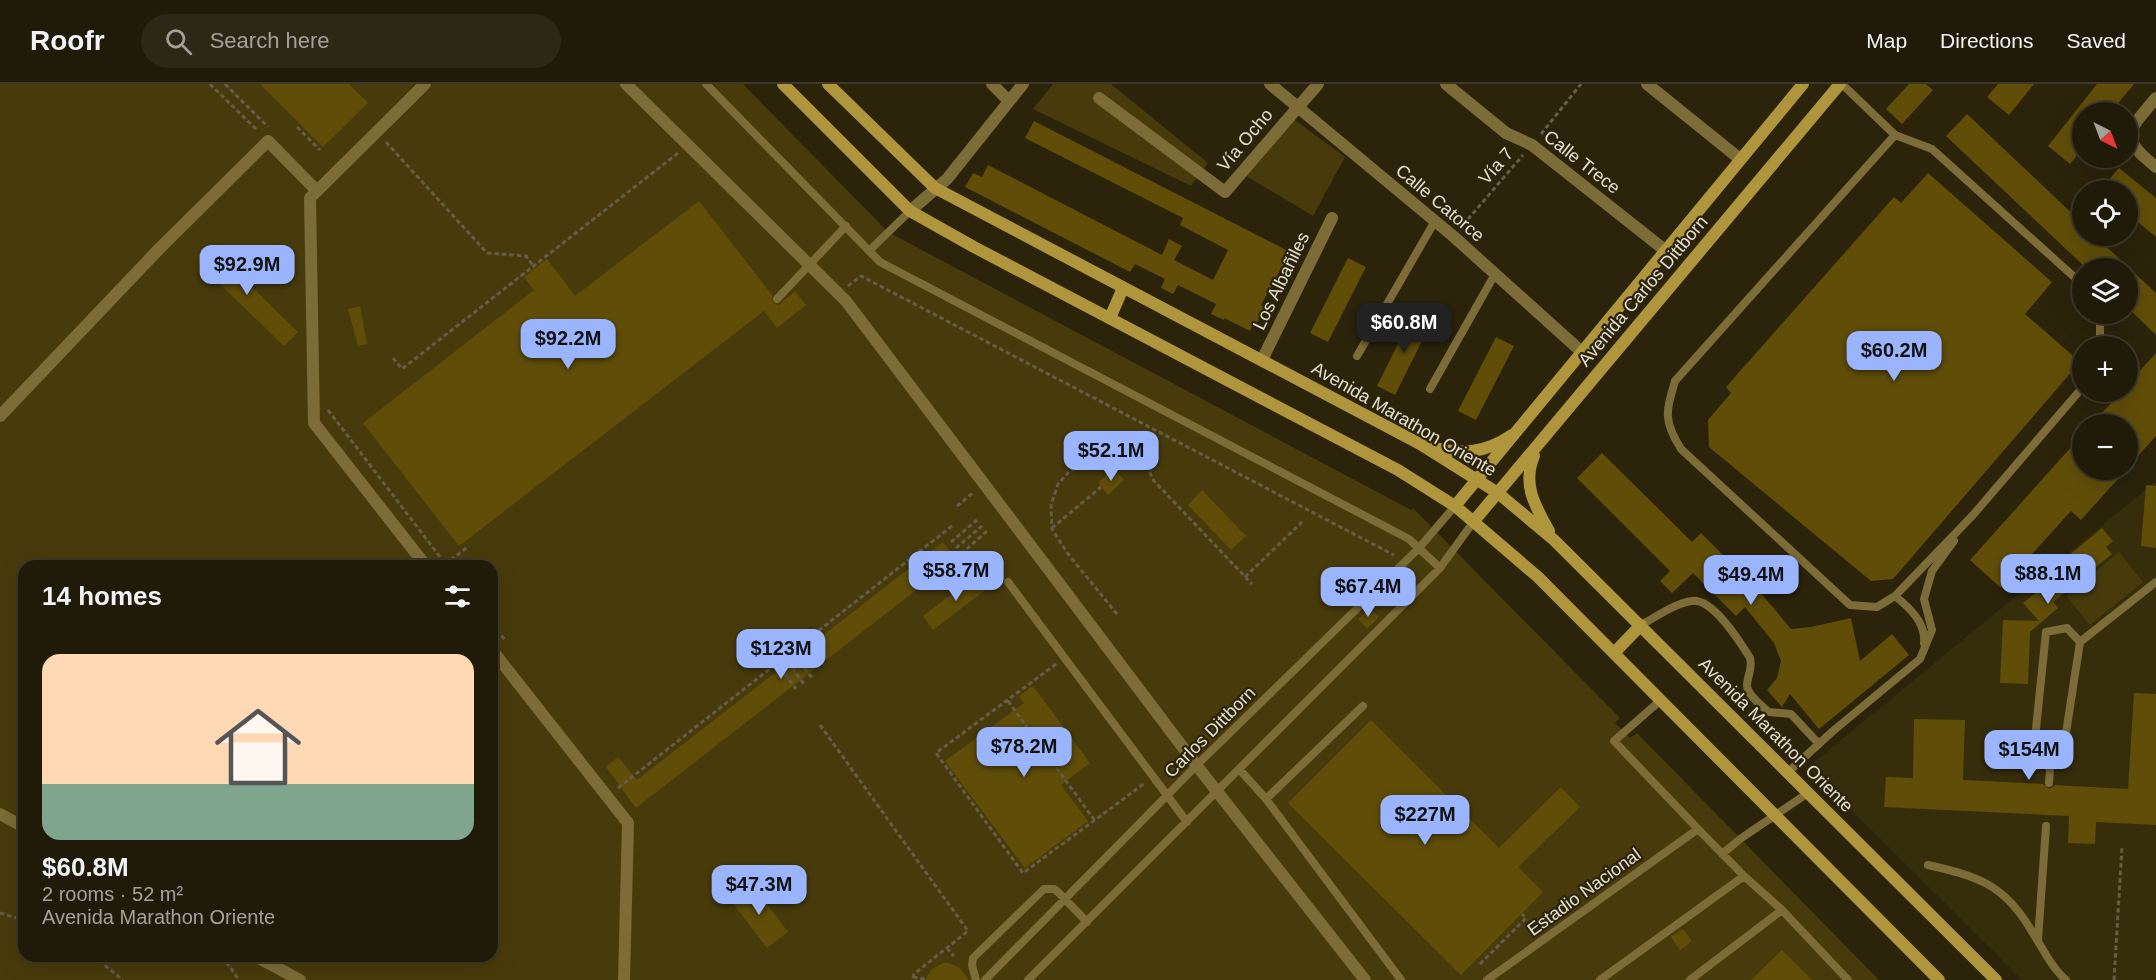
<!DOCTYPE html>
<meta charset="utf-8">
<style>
:root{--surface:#201a08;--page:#2d2716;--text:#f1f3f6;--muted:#a2a19c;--line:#3d3829;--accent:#9ab5fd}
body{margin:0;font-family:Helvetica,sans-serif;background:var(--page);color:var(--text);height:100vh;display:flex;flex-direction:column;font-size:22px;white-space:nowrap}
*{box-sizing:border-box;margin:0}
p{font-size:20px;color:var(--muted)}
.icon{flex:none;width:33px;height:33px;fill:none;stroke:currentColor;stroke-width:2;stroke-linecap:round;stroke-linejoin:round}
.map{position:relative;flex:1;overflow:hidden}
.panel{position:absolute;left:18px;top:476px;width:480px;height:402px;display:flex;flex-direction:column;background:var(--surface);border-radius:18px;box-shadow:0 6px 24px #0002,0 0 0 2px var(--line)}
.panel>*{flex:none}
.needle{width:39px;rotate:138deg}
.buttons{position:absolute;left:2072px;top:18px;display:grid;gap:12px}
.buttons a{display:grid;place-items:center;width:66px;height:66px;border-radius:50%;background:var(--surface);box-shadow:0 6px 24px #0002,0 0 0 2px var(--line);font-size:30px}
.price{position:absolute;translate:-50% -51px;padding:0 14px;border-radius:12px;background:var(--accent);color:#111;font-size:20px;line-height:39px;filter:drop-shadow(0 2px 3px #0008)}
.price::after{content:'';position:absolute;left:50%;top:36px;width:18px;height:14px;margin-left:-9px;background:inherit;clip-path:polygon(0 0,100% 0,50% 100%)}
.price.current{background:#222;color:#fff}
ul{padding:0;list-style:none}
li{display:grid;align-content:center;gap:12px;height:318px;padding:0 24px}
li span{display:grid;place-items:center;height:186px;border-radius:18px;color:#555}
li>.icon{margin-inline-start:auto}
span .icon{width:108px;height:108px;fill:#fffc;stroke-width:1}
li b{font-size:26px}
h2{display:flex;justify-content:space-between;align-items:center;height:72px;padding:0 24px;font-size:26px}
header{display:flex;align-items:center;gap:36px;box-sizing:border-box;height:84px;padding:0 30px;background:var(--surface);border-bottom:2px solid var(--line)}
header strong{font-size:28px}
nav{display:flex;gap:33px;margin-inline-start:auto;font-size:21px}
.search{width:420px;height:54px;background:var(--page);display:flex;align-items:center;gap:15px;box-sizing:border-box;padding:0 21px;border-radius:33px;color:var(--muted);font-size:22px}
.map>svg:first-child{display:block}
.built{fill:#362d0b}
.green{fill:#483b0b;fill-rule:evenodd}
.building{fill:#604e08}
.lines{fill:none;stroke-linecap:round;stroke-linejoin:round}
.path{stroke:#645e48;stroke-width:3;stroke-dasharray:4.5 3;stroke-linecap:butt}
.lane{stroke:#7c6c37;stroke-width:8}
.street{stroke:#7c6c37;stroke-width:12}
.secondary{stroke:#af953b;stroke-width:12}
.labels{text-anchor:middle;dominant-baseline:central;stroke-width:4.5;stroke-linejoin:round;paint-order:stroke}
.street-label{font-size:18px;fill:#e4e0d1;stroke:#2b230a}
</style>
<header>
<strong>Roofr</strong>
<div class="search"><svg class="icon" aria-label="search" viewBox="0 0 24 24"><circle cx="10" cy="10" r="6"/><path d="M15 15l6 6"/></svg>Search here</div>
<nav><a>Map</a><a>Directions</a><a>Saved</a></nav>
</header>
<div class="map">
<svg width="2156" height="896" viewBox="0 0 2156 896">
<rect width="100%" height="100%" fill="#2b230a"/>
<path class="built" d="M2156 397V896H2022L1808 683Z"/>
<path class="green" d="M0 0H743L888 148 1411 426 1413 424 1620 634 1615 639 1630 654 1637 649 1879 896H0ZM24 482H492V872H24Z
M1053 0H1111L1208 79 1191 102 1033 25Z
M1295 36 1345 73 1313 132 1246 92Z
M2119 468 2143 498 2090 541 2066 512Z"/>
<path class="building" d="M260 0H349L368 19 323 63Z
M1909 0H1926L1933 6 1902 40 1886 25Z
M1998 0H2034L2009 31 1987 13Z
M2097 0H2134L2111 28H2082V65L2070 80 2048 62Z
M1967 30 2082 139V152H2095L2156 209V251L2127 223V184H2086L1946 52Z
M1034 37 1292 169 1282 187 1280 186 1261 221 1265 223 1256 241 1253 240 1250 247 1224 234V236L1211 230 1216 220 1178 201 1173 210 1161 204 1165 195 1135 180 1130 188 965 103 973 89 982 93 988 81 1162 171 1169 155 1182 162 1174 176 1213 196 1228 166 1180 141 1183 134 1025 54Z
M2119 84 2156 114V153L2127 129V106H2100Z
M1928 89 2052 198 2025 230 2080 278 1893 495 1871 497 1709 363 1708 336 1731 309 1726 303 1894 113 1901 119Z
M699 117 772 211 773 219 779 221 795 207 806 221 777 244 764 227 459 462 363 339 534 206 524 193 547 175 575 212Z
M207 164 214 166 298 248 284 262 199 180 198 170Z
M1348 174 1366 183 1328 258 1310 249Z
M360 222 367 260 358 262 348 225Z
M1414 228 1432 237 1395 311 1377 302Z
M1496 253 1514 262 1476 336 1458 327Z
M2156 269V352L2127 384V340H2092L2121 308H2127V301Z
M2082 351V386H2126L2081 436 2071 427 2001 504 1970 476Z
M1602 369 1692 458 1701 449 1760 508 1791 545 1811 543 1851 534 1860 577 1892 550 1909 571 1819 645 1790 610 1782 623 1767 606 1777 594 1781 577 1774 559 1745 523 1736 532 1693 489 1672 509 1660 497 1670 487 1577 394Z
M1114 384 1124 396 1108 411 1098 399Z
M2146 401 2156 402V464L2141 462Z
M1202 406 1246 452 1231 466 1188 421Z
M2102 444 2113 457 2106 463 2112 470 2053 518 2058 524 2030 548 2028 600 2000 599 2003 536 2039 537 2023 519 2044 502 2039 496Z
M943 458 956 475 636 724 606 683 618 673 637 696Z
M978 490 988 504 933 546 923 532Z
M1370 524 1379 533 1367 545 1358 535Z
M1033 602 1090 679 1061 701 1088 737 1025 784 945 677 1024 619 1019 612Z
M2134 609 2156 610V741L2096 738 2095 760 2068 759 2069 732 1884 723 1886 693 1913 694 1914 635 1965 636 1963 696 2043 700 2049 705 2055 701 2128 705Z
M1371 636 1499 764 1561 703 1580 723 1518 783 1543 808 1461 891 1288 719Z
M752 800 788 848 767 864 731 817Z
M1683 845 1692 857 1680 866 1671 853Z
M1782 866 1812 896H1751Z
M943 879H949L960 884 969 896H925L932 885Z"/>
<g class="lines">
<path class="path" d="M210 0 258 47
M225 0 268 43
M297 43 320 66
M1541 50 1581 0
M386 58 487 169 526 172 534 183
M1463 141 1523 71
M848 202 861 192 1394 471
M393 274 402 285 678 69
M328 326 447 482
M957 422 974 408
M1052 444 1101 403
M951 458 977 436
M956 464 982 442
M961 470 987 447
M451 476 469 462
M1245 493 1304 436
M1117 530 1068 470 1052 445 1051 421 1058 400 1068 389 1115 354C1135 355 1147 382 1154 397L1252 500
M492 540 506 557
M800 578 812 594
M1056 580 936 669 1023 789 1145 699
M792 584 804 600
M785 590 796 605
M1008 617 1095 737
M820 641 968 847 914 890 912 896
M618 704 952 442
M0 829 24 836
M947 864 954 872
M93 872 123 896
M222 872 239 896
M234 872 242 876
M1480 880 1526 834 1522 830
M913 893 925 895
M2114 896 2122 763"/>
<path class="lane" d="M706 0 880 178 1409 455 1440 484
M1842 0 1895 51 1675 297C1666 328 1663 336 1681 365L1850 521 1877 523 1895 512 1973 431 2082 304
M1895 51 1932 65 2082 200
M869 167 910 127
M777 215 846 142
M2100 230V262
M1357 272 1435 137
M1430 305 1495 190
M1008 498 1187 738
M1895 512C1910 524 1926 539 1924 559
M1641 541C1656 533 1675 519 1692 517 1713 514 1740 558 1750 574 1753 585 1747 592 1747 602 1748 612 1762 622 1769 628L1791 630 1819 660
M1661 616 1614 657 1698 745 1744 792 1782 826 1848 896
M2050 685 2034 664 2046 548 2067 544 2080 558
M1240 686 1266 715 1401 896
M1787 689 1833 647 1920 575 1932 546 1924 515 1932 487 1954 457
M2049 699 2050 685 2064 662 2080 558 2156 498
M1266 715 1363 622
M1722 770 1740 755 1808 709
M1928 781C1977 792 2004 800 2031 846 2042 863 2051 883 2066 896
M2038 856 2046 742
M976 896 972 881 973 874 1044 805H1054L1058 808 1087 838
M985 896 1202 676 1419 464 1455 422
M1028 896 1440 484 1474 437
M1487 896 1698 745
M1600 896 1744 792
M1690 896 1782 826"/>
<path class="street" d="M626 0 846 217 1197 682 1365 896
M992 0 1009 17
M1270 0 1453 152 1583 269
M1446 0 1506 49 1532 61 1666 167
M1647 0 1740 75
M1099 14 1225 108 1318 0
M2156 14C2128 47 2118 53 2156 83
M317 107 425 0
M910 127 947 95 1023 0
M1262 276 1332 134
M0 332 159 165 268 57 317 107 310 114 314 339 426 482
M492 566 628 739 624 896
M0 730 24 743
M255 872 300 896"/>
<path class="secondary" d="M783 0 910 127 974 163 1398 386 1455 422 1538 493 1939 896
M828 0 935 104 1420 360 1498 409 1554 456 1996 896
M1110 234 1123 204
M1431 363C1462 371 1486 369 1512 351
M1534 372C1522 400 1535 422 1549 447
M1455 422 1803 0
M1474 437 1840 0
M1614 569 1641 541"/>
</g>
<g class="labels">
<g class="street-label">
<text transform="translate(1245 56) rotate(-50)">Vía Ocho</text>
<text transform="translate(1582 78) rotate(38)">Calle Trece</text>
<text transform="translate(1496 82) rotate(-49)">Vía 7</text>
<text transform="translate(1440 119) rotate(40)">Calle Catorce</text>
<text transform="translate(1281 197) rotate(-64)">Los Albañiles</text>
<text transform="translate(1643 207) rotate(-50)">Avenida Carlos Dittborn</text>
<text transform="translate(1404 335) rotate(30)">Avenida Marathon Oriente</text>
<text transform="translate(1210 648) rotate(-45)">Carlos Dittborn</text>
<text transform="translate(1776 651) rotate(45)">Avenida Marathon Oriente</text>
<text transform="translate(1584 808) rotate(-36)">Estadio Nacional</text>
</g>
</g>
</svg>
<div class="buttons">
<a><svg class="needle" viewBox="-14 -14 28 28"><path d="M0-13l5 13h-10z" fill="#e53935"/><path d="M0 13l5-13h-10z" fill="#a2a19c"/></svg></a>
<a><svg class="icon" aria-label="locate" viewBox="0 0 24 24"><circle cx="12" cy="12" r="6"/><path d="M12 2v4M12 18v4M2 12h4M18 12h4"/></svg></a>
<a><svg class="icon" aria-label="layers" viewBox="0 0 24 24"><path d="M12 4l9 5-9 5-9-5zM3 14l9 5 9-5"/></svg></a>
<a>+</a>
<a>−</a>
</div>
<b class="price" style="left:247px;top:212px">$92.9M</b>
<b class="price current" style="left:1404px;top:270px">$60.8M</b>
<b class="price" style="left:568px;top:286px">$92.2M</b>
<b class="price" style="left:1894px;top:298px">$60.2M</b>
<b class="price" style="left:1111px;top:398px">$52.1M</b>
<b class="price" style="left:956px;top:518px">$58.7M</b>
<b class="price" style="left:2048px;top:521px">$88.1M</b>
<b class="price" style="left:1751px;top:522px">$49.4M</b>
<b class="price" style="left:1368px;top:534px">$67.4M</b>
<b class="price" style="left:781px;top:596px">$123M</b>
<b class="price" style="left:1024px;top:694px">$78.2M</b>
<b class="price" style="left:2029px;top:697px">$154M</b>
<b class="price" style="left:1425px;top:762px">$227M</b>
<b class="price" style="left:759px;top:832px">$47.3M</b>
<section class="panel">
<h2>14 homes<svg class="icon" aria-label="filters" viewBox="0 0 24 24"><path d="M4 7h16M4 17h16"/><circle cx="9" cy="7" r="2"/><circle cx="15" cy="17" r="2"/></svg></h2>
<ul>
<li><span style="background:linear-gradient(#ffd9b3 70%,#7fa58c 0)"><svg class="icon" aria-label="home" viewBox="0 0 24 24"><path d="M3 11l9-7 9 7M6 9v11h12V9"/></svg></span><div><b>$60.8M</b><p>2 rooms · 52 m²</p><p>Avenida Marathon Oriente</p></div></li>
</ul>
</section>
</div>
